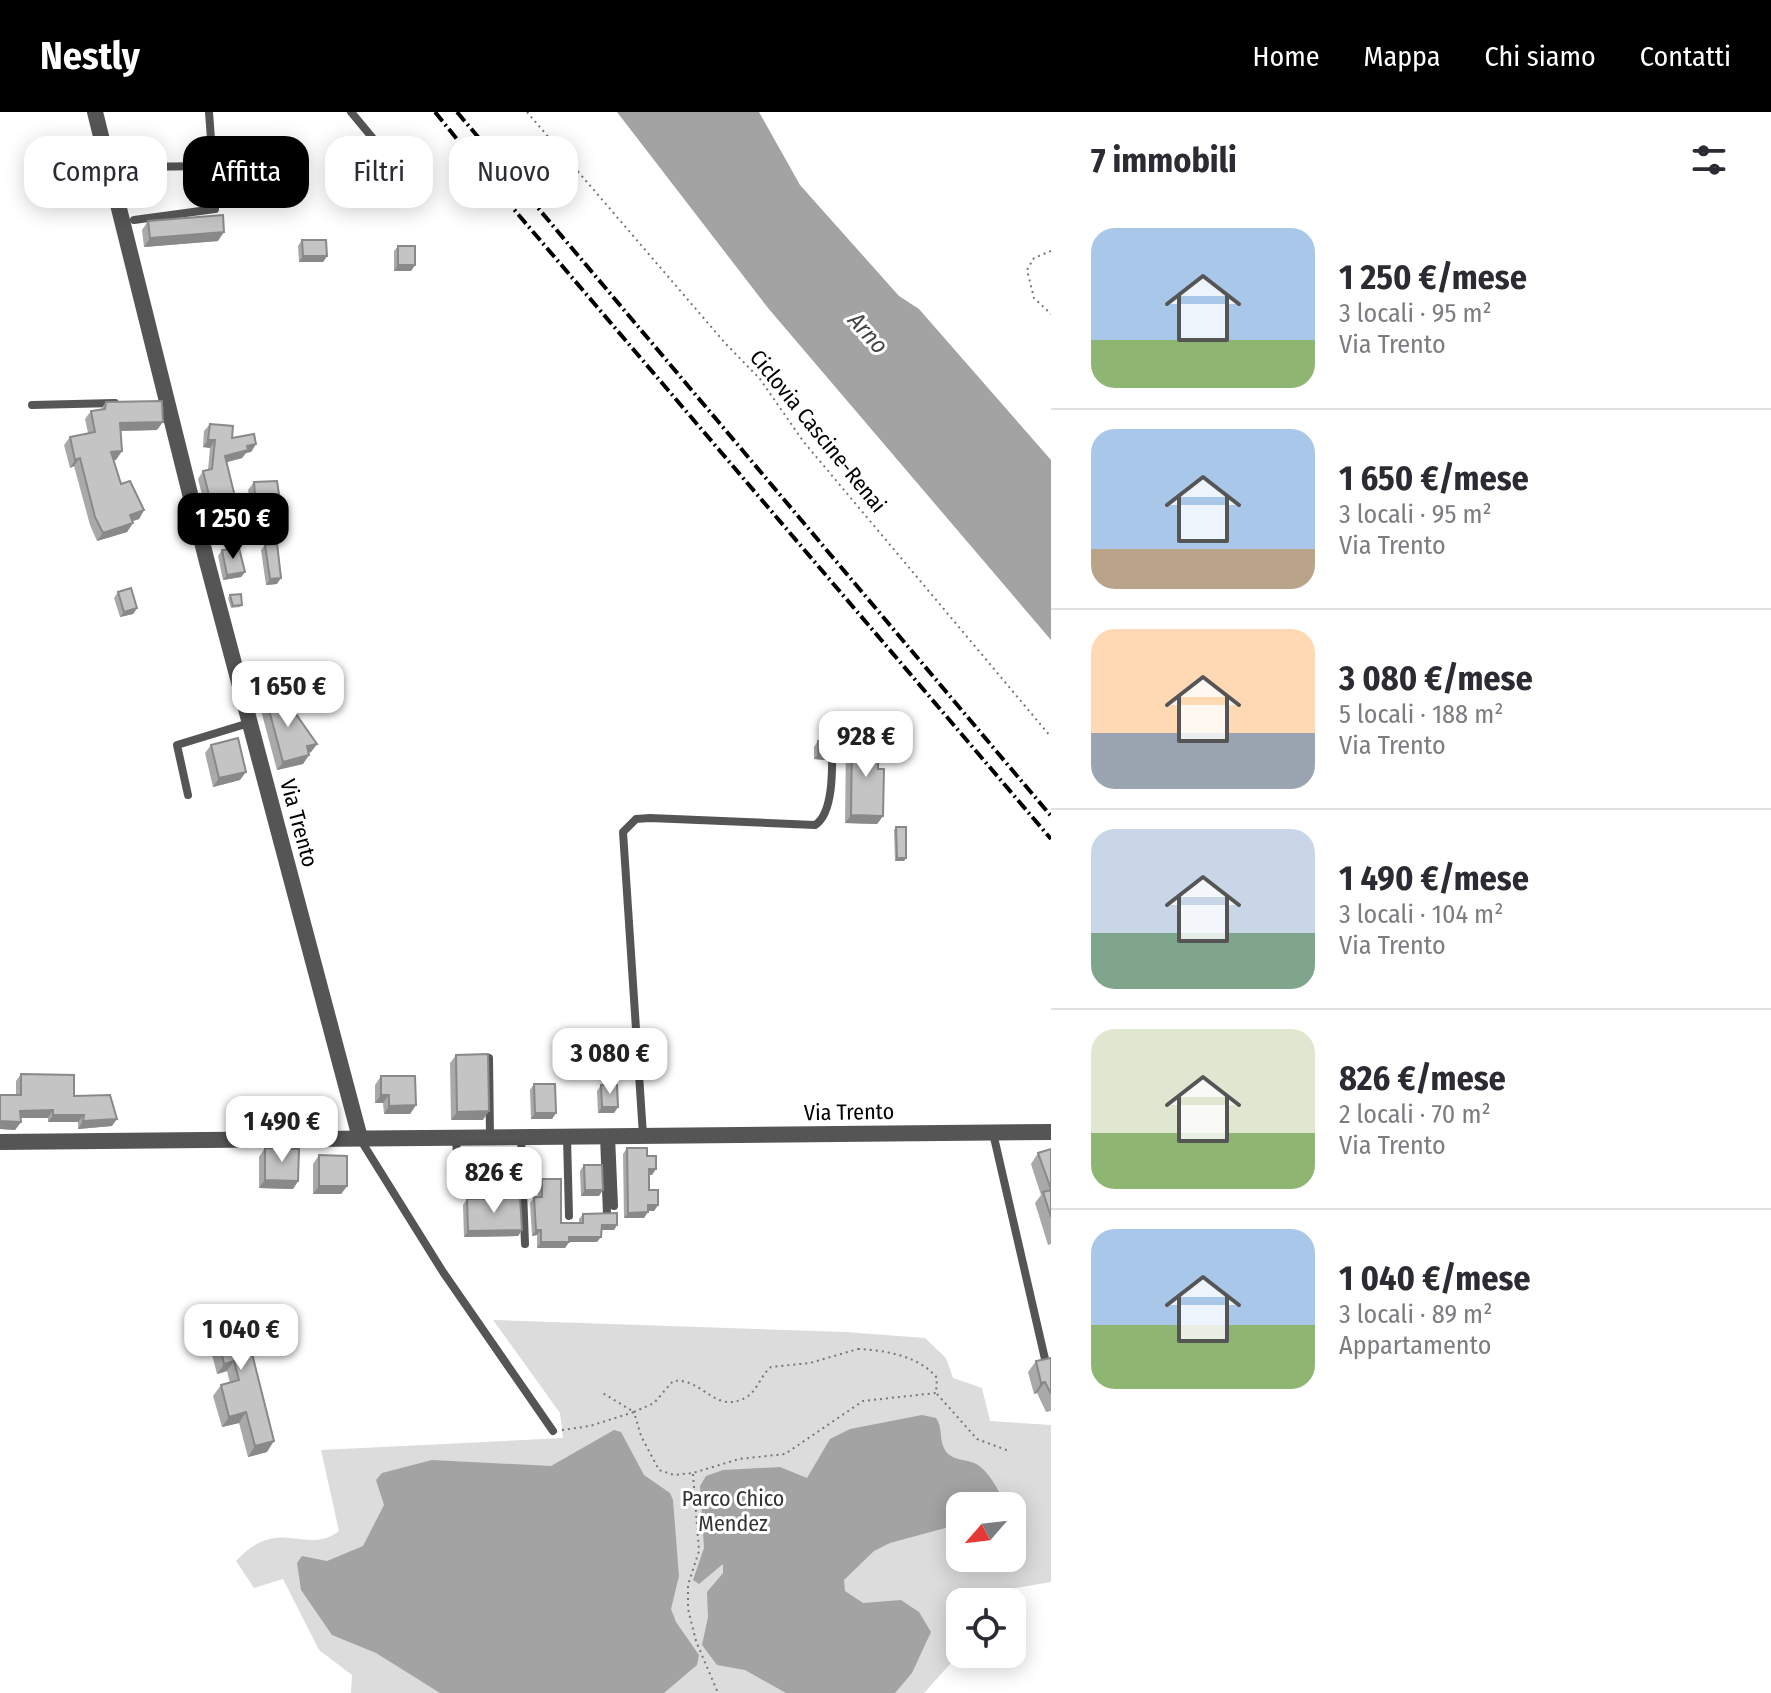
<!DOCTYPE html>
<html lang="it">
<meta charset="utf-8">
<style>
:root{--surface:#fff;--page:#f2f2f3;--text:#2b2b33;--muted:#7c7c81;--line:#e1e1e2;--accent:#000}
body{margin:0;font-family:"Fira Sans Condensed",sans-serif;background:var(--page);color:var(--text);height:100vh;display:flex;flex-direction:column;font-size:30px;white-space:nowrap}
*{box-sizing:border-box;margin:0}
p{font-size:26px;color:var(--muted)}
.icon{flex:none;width:44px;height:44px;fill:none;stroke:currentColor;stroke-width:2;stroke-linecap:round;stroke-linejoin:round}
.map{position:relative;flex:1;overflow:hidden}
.side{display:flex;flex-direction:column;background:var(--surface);width:720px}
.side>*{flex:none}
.guide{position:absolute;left:24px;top:24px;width:760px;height:72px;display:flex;gap:16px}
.needle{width:52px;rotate:242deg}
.controls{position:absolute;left:946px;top:1380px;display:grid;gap:16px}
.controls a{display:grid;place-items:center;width:80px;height:80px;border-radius:16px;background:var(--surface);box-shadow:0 4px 20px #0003;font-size:40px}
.price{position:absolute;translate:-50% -68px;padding:0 18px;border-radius:16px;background:#fff;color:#222;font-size:26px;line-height:52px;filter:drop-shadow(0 2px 4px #0008)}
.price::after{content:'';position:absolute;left:50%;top:48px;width:24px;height:18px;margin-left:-12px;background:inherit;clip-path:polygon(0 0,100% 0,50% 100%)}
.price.current{background:var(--accent);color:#fff}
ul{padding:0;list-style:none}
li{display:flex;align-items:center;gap:24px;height:200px;padding:0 40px}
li+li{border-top:2px solid var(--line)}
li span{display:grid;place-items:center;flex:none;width:224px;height:160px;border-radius:24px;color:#555}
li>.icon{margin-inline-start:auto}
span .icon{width:96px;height:96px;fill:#fffc;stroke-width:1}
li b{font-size:34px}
h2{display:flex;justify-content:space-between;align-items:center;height:96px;padding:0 40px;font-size:34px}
.chip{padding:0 28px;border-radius:24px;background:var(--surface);box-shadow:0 4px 20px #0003;font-size:28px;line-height:72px}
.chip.current{background:var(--accent);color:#fff}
header{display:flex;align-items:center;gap:48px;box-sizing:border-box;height:112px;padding:0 40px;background:var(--accent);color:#fff}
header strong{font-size:38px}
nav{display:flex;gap:44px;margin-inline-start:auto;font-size:28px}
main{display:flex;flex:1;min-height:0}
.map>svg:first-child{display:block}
.green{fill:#dcdcdc;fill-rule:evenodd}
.water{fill:#a3a3a3}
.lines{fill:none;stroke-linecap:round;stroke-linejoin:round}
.path{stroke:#777;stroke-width:2;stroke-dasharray:2 4;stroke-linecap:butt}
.lane{stroke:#555;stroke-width:8}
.street{stroke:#555;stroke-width:16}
.rail{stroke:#000;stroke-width:4;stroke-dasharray:12 4 2 4;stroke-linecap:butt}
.wall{fill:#a9a9a9}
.shaded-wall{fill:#898989}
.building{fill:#c4c4c4;stroke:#898989;stroke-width:2}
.labels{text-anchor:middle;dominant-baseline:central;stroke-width:6;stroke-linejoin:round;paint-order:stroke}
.street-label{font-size:22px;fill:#000;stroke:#fff}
.park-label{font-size:22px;fill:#333;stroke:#fff}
.water-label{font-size:24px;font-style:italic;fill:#444;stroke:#fff}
</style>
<header>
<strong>Nestly</strong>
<nav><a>Home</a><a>Mappa</a><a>Chi siamo</a><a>Contatti</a></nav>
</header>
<main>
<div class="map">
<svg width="1051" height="1581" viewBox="0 0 1051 1581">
<rect width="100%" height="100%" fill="#fff"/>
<path class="green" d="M493 1208 846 1220 925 1226 946 1246 953 1266 982 1276 990 1309 1051 1313V1470L998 1479 994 1490H960V1541L924 1581H351L352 1563 319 1538 283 1467 254 1476 236 1449C280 1402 305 1445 339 1419L321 1338 563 1326 560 1301ZM960 1394H1012V1446H960Z"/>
<path class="water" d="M617 0H759L800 73 899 184 919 197 1051 348V528L768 196Z
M922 1303 936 1306C943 1316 939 1326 944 1336 950 1350 967 1346 978 1353 989 1361 999 1377 1003 1390L1001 1394H960V1412L890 1431 874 1439 844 1468 845 1479 863 1491 901 1488 919 1500 931 1520 912 1561 895 1581H786L745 1558 717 1553 702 1533 708 1505 707 1480 723 1461V1452L699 1472 693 1468 704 1436 700 1374 706 1364 723 1358 780 1355 807 1366 830 1327 850 1317Z
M614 1318 621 1320 644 1363 670 1381 673 1388 679 1464 671 1497 676 1510 699 1543 697 1553 664 1581H440L376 1541 332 1523 301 1478 297 1451 302 1444 327 1449 363 1434 384 1393 376 1368 382 1361 432 1348 551 1354Z"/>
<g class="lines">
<path class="path" d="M527 0 725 231 760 267 803 329 1051 625
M1051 139 1034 146 1027 158 1034 186 1051 202
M858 1237C884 1238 920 1244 937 1266L936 1281 863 1289 785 1342 739 1347 693 1361 674 1363 659 1358 641 1324 634 1300 654 1291 673 1269C703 1265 716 1305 748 1284 758 1277 761 1263 771 1255L810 1251Z
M937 1282 977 1327 1009 1339
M562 1318 590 1314 634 1300 601 1280
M693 1362 699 1439 688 1473V1497L696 1529 718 1581"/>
<path class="lane" d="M209 0 213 54
M351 0 400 59
M111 61 129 55 213 54 215 97 134 108
M32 293 115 291
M188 683 177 633 249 611
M489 946 490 1025
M993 1021 1045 1247
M643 1023 623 720 636 707 650 706 815 713C838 699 831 634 832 607
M604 1024 607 1102
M611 1024 614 1094
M521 1025 525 1132
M567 1025 569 1104
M456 1026 459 1078
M360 1027 443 1160 553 1319"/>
<path class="street" d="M95 0 206 446 360 1026
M0 1030 1051 1020"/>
<path class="rail" d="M435 0 517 101 1051 727
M457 0 1051 704"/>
</g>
<path class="wall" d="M148 109 218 129 144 135 142 118Z
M302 128 327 144 323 150H299L298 134Z
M398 134 415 153 411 159H394V139Z
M106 290 157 318 121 319 116 348H113L121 372 144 398 139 407 132 409 133 411 127 420 97 429 90 413 74 354 70 356 64 333 70 325 88 321 85 307 91 299 101 297Z
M210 312 232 326 256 332 251 340 246 341 242 346 227 350 235 385 249 384 248 378 254 370 279 382 274 390 276 411 270 418 256 422 251 397 238 401 236 416 231 427 217 431 216 422 212 423 198 367 203 359 208 358 210 336 203 335 204 319Z
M265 433 277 472 266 473 261 438Z
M222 438 245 460 241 465 223 468 218 444Z
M118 480 137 496 133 502 120 505 114 486Z
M230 483 242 493 240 495 231 496 228 486Z
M265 583 289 599 317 632 311 640 309 641V643L303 652 277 658 259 591Z
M852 625 868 632 878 657 883 704 877 712 845 711 846 634Z
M818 629 829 642 825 648 814 647V635Z
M211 633 240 668 213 675 205 641Z
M896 715 906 746 904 749H895L894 718Z
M456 943 483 1008H451L450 951Z
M21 962 74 984 112 1014 78 1017V1010H48V1006H21V1010L15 1018 0 1017V983H16V969Z
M381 964 416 993 410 1002H384L383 991H375V973Z
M534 972 556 1001 552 1007H531L530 978Z
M601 973 618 995 614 1001H598L597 979Z
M265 1036 298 1069 293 1077 259 1076V1045Z
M627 1036 647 1044 652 1063H649V1078L658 1093 654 1099H648L644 1106H624L623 1042Z
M1051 1037V1132L1048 1133 1035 1091 1041 1083 1031 1052 1038 1041Z
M319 1043 347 1074 341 1082H313V1052Z
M584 1053 599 1084H581L580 1059Z
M542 1067 561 1111H579V1107L583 1102 617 1113 614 1118H601L597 1130H569L565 1136H537V1123L532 1124 530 1091 534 1085H538V1073Z
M467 1087 522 1118 518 1124 464 1125 463 1093Z
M240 1194 267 1340 248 1345 239 1311 222 1315 213 1284 221 1273 230 1271 227 1259 217 1262 209 1231 200 1233 195 1213 203 1202Z
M1051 1246V1299L1046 1300 1037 1281 1034 1282 1028 1260 1036 1249Z"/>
<path class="shaded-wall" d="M224 120 218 129 144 135 150 126Z
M303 144H327L323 150H299Z
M398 153H415L411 159H394Z
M163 310 157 318 114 319 120 311Z
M208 328H215L210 336 203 335Z
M256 332 251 340 246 341 242 346 220 352 225 344 247 334Z
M122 339 116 348H105L111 340Z
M80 346 74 354 70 356 75 348Z
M256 389 251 397 232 403 237 395Z
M144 398 139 407 124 412 130 403Z
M133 411 127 420 97 429 103 421Z
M276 411 270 418 256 422 261 414Z
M221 414 216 422 212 423 217 415Z
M237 420 231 427 217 431 222 423Z
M245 460 241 465 223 468 227 463Z
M281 466 277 472 266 473 270 467Z
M137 496 133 502 120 505 124 500Z
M317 632 311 640 301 643 307 634Z
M818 642H829L825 648 814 647Z
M309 643 303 652 277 658 283 650Z
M246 660 240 668 213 675 219 666Z
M851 703 883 704 877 712 845 711Z
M897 746H906L904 749H895Z
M381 983H389L383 991H375Z
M416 993 410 1002H384L389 994Z
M602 995H618L614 1001H598Z
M53 998 48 1006H15L20 999Z
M489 999 483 1008H451L457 1000Z
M535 1001H556L552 1007H531Z
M53 1003H84L78 1010H48Z
M117 1007 112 1014 78 1017 83 1009Z
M0 1009 21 1010 15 1018 0 1017Z
M649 1057H656L652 1063H645Z
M265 1068 298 1069 293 1077 259 1076Z
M319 1074H347L341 1082H313Z
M585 1078H603L599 1084H581Z
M648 1093H658L654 1099H644Z
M648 1100 644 1106H624L628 1101Z
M602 1113H617L614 1118H598Z
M522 1118 518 1124 464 1125 468 1119Z
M536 1118H541L537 1123 532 1124Z
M569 1125H601L597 1130H569L565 1136H537L541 1130Z
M217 1220 209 1231 200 1233 207 1223Z
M234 1249 227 1259 217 1262 224 1252Z
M1045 1270 1037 1281 1034 1282 1041 1271Z
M246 1300 239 1311 222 1315 229 1305Z
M274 1329 267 1340 248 1345 255 1334Z"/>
<path class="building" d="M223 103 224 120 150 126 148 109Z
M302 128H326L327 144H303Z
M398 134H415V153H398Z
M162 289 163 310 120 311 122 339 111 340 121 372 130 369 144 398 130 403 133 411 103 421 95 405 80 346 75 348 70 325 95 320 91 299 105 297 106 290Z
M210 312 233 314 232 326 254 322 256 332 247 334 248 338 225 344 235 385 255 383 254 370 277 369 279 382 272 383 276 411 261 414 256 389 237 395 240 410 235 411 237 420 222 423 221 414 217 415 203 359 212 357 215 328H208Z
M277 431 281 466 270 467 265 433Z
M239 436 245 460 227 463 222 438Z
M131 476 137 496 124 500 118 480Z
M241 482 242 493 233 494 230 483Z
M283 578 289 599 293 598 317 632 307 634 309 643 283 650 265 583Z
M852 625H869L868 632H878V657H884L883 704 851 703Z
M238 626 246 660 219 666 211 633Z
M818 629 829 630V642H818Z
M896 715H906V746H897Z
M488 942 489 999 457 1000 456 943Z
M21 962 74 963V984L110 983 117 1007 83 1009 84 1003H53V998L20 999 21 1010 0 1009V983H21Z
M381 964H415L416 993 389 994V983H381Z
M534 972H555L556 1001H535Z
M601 973H617L618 995H602Z
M265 1036 299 1037 298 1069 265 1068Z
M627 1036H647V1044H656V1057H649V1078H658V1093H648V1100L628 1101Z
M1051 1037V1077L1038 1041Z
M319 1043 347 1044V1074H319Z
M584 1053H602L603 1078H585Z
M542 1067H561V1111H583V1102L617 1101V1113H602L601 1125H569V1130H541V1118H536L534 1085H542Z
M1051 1078V1105L1043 1080Z
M520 1086 522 1118 468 1119 467 1087Z
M240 1194 274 1329 255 1334 246 1300 229 1305 221 1273 239 1268 234 1249 224 1252 217 1220 207 1223 203 1202Z
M1051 1246V1282L1045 1270 1041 1271 1036 1249Z"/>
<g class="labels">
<g class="street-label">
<text transform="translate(818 319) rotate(51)">Ciclovia Cascine-Renai</text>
<text transform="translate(299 711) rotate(75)">Via Trento</text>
<text transform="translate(849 1000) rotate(-1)">Via Trento</text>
</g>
<g class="park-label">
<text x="733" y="1386">Parco Chico<tspan x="733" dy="25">Mendez</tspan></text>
</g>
<g class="water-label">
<text transform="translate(868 221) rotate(48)">Arno</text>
</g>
</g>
</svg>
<div class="controls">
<a><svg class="needle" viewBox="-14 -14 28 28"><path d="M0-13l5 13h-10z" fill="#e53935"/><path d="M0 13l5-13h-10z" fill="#7c7c81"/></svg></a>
<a><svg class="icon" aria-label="locate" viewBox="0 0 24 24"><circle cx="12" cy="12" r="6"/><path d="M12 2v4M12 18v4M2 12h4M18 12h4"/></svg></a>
</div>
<b class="price current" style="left:233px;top:449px">1 250 €</b>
<b class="price" style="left:288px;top:617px">1 650 €</b>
<b class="price" style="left:866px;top:667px">928 €</b>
<b class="price" style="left:610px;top:984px">3 080 €</b>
<b class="price" style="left:282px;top:1052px">1 490 €</b>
<b class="price" style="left:494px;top:1103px">826 €</b>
<b class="price" style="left:241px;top:1260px">1 040 €</b>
<div class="guide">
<a class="chip">Compra</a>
<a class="chip current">Affitta</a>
<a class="chip">Filtri</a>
<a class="chip">Nuovo</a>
</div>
</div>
<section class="side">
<h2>7 immobili<svg class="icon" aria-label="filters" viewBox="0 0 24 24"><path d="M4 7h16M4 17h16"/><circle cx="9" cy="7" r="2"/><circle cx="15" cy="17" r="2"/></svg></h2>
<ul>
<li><span style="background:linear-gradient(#a9c7e8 70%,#8fb573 0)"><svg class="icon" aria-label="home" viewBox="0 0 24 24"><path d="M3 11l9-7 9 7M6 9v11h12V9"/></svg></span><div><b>1 250 €/mese</b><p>3 locali · 95 m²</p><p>Via Trento</p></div></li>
<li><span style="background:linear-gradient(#a9c7e8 75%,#b9a48a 0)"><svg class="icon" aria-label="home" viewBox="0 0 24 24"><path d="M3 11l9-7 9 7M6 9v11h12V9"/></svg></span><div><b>1 650 €/mese</b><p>3 locali · 95 m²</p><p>Via Trento</p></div></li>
<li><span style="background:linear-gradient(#ffd9b3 65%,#9aa5b1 0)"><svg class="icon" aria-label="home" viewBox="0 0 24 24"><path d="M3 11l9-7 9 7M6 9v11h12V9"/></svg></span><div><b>3 080 €/mese</b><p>5 locali · 188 m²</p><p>Via Trento</p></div></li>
<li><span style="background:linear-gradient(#c9d6e8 65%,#7fa58c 0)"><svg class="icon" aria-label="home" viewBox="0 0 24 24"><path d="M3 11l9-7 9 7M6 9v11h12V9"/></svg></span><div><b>1 490 €/mese</b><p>3 locali · 104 m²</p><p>Via Trento</p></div></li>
<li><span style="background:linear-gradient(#dfe7d0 65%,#8fb573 0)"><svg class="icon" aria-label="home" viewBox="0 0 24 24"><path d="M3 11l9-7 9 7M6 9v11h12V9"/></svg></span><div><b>826 €/mese</b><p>2 locali · 70 m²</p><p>Via Trento</p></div></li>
<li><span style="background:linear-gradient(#a9c7e8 60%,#8fb573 0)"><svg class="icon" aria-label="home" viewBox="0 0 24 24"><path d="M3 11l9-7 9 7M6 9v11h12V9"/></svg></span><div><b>1 040 €/mese</b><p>3 locali · 89 m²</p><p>Appartamento</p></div></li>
</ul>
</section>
</main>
